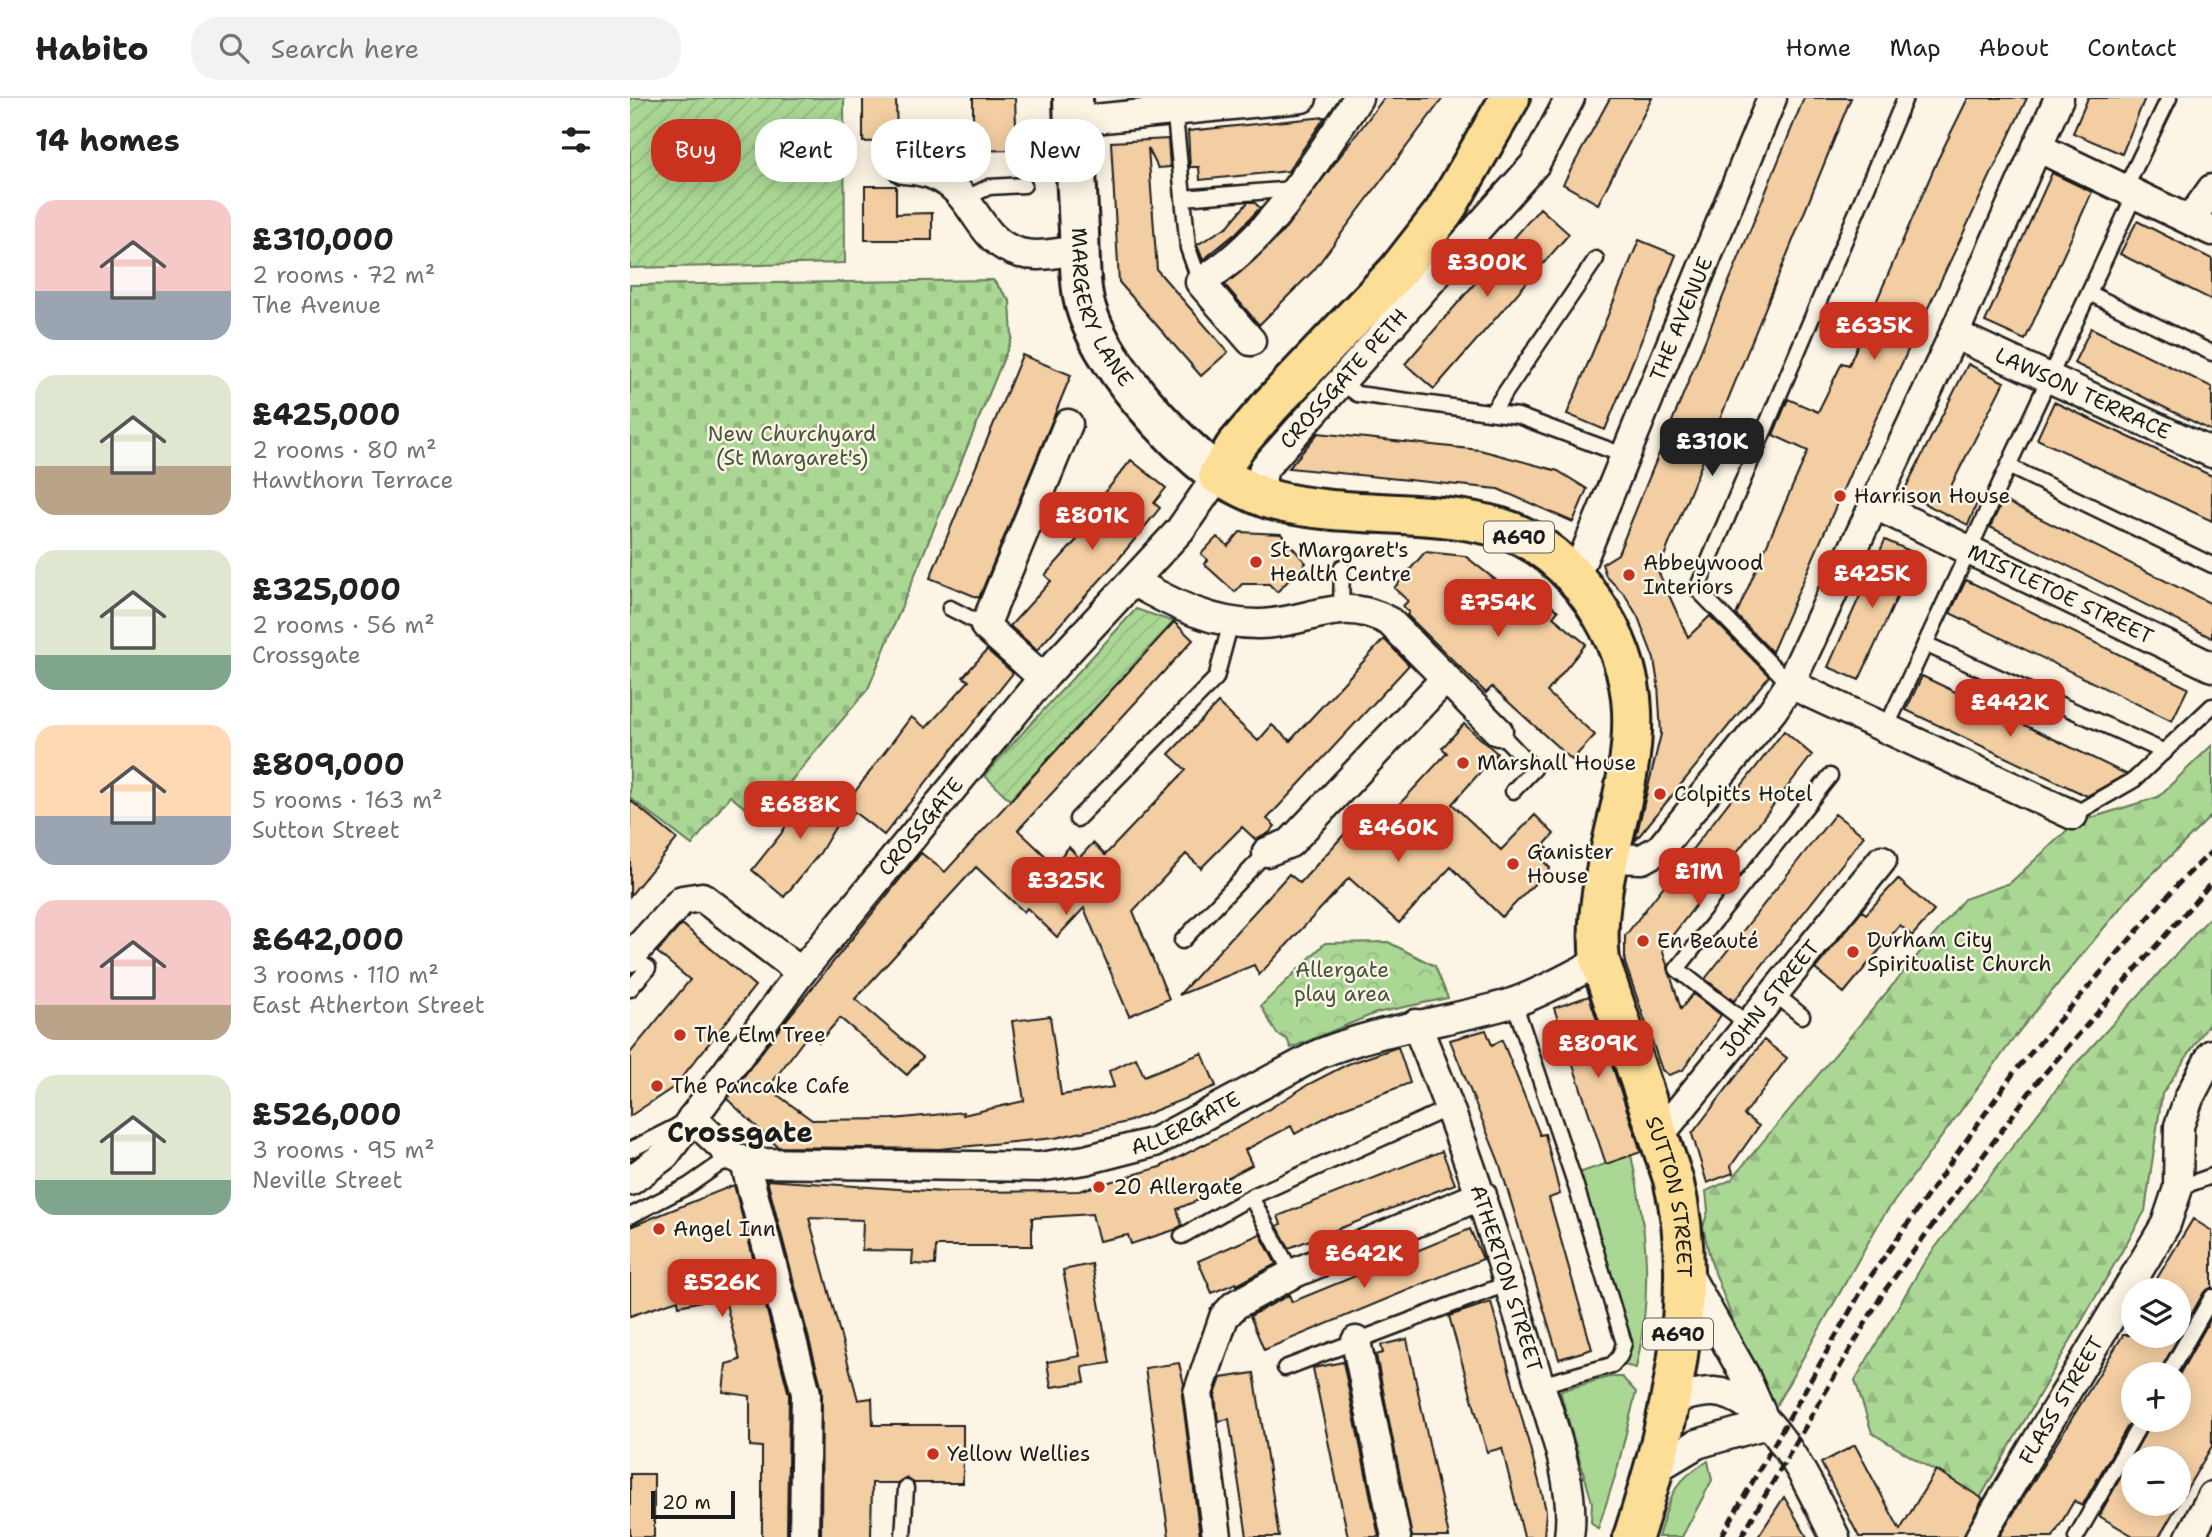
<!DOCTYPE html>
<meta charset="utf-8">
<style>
:root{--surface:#fff;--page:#f2f2f2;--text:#202124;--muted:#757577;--line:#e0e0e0;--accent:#c8321e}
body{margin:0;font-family:"Shantell Sans",sans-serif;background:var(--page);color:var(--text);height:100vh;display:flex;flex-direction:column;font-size:26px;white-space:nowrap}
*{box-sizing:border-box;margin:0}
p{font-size:23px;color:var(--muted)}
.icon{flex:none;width:38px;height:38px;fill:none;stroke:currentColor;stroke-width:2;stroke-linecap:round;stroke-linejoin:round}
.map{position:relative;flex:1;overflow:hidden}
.drawer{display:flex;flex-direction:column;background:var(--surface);width:630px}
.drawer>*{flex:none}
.guide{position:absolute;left:21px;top:21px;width:665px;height:63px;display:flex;gap:14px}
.buttons{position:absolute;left:1491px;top:1180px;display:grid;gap:14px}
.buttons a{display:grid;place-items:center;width:70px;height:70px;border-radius:50%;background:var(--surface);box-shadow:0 4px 18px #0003;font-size:35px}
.scale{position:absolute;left:21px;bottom:18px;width:84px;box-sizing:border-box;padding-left:7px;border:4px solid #1c1c1c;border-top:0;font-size:19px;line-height:24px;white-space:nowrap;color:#1c1c1c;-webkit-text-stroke:5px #fcf5e5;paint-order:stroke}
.price{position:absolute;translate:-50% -60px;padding:0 16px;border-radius:14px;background:var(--accent);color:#fff;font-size:23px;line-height:46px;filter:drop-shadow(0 2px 4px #0008)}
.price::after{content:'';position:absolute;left:50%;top:42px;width:21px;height:16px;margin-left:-10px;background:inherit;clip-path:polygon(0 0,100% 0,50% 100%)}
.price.selected{background:#222;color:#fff}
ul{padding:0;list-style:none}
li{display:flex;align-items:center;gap:21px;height:175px;padding:0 35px}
li span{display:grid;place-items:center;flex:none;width:196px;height:140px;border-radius:21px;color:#555}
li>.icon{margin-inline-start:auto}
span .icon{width:84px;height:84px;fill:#fffc;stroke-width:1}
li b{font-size:30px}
h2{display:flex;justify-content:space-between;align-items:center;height:84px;padding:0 35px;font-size:30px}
.chip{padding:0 24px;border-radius:28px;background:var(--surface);box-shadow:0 4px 18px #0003;font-size:24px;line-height:63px}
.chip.selected{background:var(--accent);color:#fff}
header{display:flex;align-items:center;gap:42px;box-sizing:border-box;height:98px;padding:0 35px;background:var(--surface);border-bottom:2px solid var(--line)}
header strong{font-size:33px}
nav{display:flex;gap:38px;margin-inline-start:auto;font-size:24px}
.search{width:490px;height:63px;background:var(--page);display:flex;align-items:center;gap:18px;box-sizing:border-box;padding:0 24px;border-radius:28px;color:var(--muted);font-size:26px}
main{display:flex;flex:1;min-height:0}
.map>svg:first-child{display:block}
.grass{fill:#abd795;stroke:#647a58;stroke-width:2}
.forest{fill:url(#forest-firs);stroke:#647a58;stroke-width:2}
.cemetery{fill:url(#cemetery-stones);stroke:#647a58;stroke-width:2}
.park{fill:url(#park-crowns);stroke:#647a58;stroke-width:2}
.garden{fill:url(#garden-furrows);stroke:#647a58;stroke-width:2}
.building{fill:#f3cea3;stroke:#1c1c1c;stroke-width:2}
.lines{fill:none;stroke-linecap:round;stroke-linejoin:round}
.lane-casing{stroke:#1c1c1c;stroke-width:19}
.street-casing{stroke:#1c1c1c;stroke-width:33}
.secondary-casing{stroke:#1c1c1c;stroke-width:44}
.highway-casing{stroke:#1c1c1c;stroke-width:44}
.lane{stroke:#fcf5e5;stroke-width:14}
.street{stroke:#fcf5e5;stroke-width:28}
.secondary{stroke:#fcf5e5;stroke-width:38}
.highway{stroke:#fdde96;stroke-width:38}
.rail{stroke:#1c1c1c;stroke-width:5;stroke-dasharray:10 5;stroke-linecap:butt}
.poi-dot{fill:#c8321e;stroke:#fcf5e5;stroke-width:2.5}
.labels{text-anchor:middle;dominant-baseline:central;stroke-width:5;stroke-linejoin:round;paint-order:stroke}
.shield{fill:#fcf5e5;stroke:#5f5d58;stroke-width:2}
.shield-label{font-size:19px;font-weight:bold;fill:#1c1c1c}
.street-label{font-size:21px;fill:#1c1c1c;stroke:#fcf5e5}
.park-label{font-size:21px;fill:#475440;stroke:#fcf5e5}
.poi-label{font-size:21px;fill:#1c1c1c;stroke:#fcf5e5;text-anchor:start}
.district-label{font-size:28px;font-weight:bold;fill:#1c1c1c;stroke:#fcf5e5}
</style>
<header>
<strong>Habito</strong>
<div class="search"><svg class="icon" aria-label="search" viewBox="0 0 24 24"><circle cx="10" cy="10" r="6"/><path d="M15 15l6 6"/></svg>Search here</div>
<nav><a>Home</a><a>Map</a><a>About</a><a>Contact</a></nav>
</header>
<main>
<section class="drawer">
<h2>14 homes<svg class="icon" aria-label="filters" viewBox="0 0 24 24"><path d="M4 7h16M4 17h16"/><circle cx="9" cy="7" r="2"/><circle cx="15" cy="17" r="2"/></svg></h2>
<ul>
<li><span style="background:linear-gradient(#f6c9c9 65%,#9aa5b1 0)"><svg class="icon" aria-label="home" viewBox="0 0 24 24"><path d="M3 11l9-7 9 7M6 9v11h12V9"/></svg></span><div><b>£310,000</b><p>2 rooms · 72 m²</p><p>The Avenue</p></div></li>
<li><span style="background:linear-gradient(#dfe7d0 65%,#b9a48a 0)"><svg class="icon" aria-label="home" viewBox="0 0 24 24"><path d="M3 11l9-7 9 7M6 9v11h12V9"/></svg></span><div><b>£425,000</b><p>2 rooms · 80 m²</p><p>Hawthorn Terrace</p></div></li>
<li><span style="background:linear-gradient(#dfe7d0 75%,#7fa58c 0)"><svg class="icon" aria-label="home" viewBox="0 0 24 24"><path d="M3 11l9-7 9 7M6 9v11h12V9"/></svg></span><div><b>£325,000</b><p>2 rooms · 56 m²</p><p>Crossgate</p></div></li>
<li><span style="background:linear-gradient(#ffd9b3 65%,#9aa5b1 0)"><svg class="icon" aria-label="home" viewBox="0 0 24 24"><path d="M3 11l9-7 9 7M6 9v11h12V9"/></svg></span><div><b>£809,000</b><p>5 rooms · 163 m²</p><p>Sutton Street</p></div></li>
<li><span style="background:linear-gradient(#f6c9c9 75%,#b9a48a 0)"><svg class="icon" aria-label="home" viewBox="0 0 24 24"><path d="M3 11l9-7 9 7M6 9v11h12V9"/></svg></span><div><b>£642,000</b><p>3 rooms · 110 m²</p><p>East Atherton Street</p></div></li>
<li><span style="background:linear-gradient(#dfe7d0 75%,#7fa58c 0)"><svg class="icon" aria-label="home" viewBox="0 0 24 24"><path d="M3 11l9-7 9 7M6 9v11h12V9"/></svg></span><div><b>£526,000</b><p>3 rooms · 95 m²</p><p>Neville Street</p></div></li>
</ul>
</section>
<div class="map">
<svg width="1582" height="1439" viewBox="0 0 1582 1439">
<defs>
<pattern id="forest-firs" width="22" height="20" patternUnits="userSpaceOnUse" patternTransform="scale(1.75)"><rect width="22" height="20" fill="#abd795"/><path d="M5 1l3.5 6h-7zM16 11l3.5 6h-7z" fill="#93b880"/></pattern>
<pattern id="cemetery-stones" width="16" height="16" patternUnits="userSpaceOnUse" patternTransform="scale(1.75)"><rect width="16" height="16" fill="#abd795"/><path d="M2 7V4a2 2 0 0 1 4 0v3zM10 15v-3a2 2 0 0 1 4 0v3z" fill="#93b880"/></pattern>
<pattern id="park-crowns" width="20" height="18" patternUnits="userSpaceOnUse" patternTransform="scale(1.75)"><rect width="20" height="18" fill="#abd795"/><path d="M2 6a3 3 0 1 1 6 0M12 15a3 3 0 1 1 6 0" fill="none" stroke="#93b880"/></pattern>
<pattern id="garden-furrows" width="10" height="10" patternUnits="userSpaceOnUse" patternTransform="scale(1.75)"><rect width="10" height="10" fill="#abd795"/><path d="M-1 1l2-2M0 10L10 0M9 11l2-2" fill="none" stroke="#93b880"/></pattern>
</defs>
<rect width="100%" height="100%" fill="#fcf5e5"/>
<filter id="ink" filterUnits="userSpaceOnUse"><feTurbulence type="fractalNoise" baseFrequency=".0143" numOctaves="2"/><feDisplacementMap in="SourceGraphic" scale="14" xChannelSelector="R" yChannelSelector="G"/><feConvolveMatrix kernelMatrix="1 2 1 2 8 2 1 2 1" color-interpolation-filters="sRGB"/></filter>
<g filter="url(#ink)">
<path class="grass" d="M1001 1057C1017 1131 1023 1195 1006 1270L994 1267 998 1236 949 1075Z
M979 1279H992L1006 1294 987 1372 968 1431 961 1424 962 1404 930 1293Z
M1078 1363 1082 1382 1052 1439H1028C1041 1399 1040 1385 1078 1363Z"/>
<path class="forest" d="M1582 647V717L1501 797 1390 932 1252 1120 1143 1313 1121 1271 1081 1164 1073 1129 1078 1113 1076 1093 1101 1082 1334 801 1380 785 1445 725 1528 699Z
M1582 817V921L1532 996 1515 1113 1350 1400 1242 1335 1225 1282 1295 1163 1445 967Z"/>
<path class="cemetery" d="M363 182 380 203 382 240 238 591 129 721 100 698 62 747 0 700V187Z"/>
<path class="park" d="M758 844 805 868 818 900 746 915 661 950 657 941 647 936 631 908 695 845Z"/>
<path class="garden" d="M0 0H214L215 165 0 170Z
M506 511 544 524 380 702 354 677Z"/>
<path class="building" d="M233 0H266L267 43 233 44Z
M343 0H385L387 52 332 53 331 22H343Z
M754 0H813L684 172 629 227 595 187 651 136Z
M980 0H1022L968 106 933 86Z
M1174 0H1221L1028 473 1058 539 1080 518 1139 578 1005 743 1031 636 1028 586 1024 561 1008 519 995 497 976 478 972 466 988 456Z
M1338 0H1397L1223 369 1142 554 1106 517 1178 353 1143 337 1158 301 1188 314 1212 265 1219 267 1307 63Z
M1458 0H1515L1492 56 1443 35Z
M695 19 658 73 570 82 569 69H560L558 33Z
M538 41 540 69 528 70 518 50 527 172 598 254 571 278 489 184 481 44Z
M1422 75 1462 94 1395 242 1355 224Z
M235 88H266V116L302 115V142H235Z
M618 104H624L630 110 606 135 573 162 567 147 598 128Z
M910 110 939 136 804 291 775 266Z
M1507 123 1582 161V202L1490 156Z
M1009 142 1046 157 975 332 937 316Z
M1461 230 1582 289V333L1444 265Z
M392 257 441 277 349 500 300 480Z
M1338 266 1374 284 1319 392 1347 405 1338 427 1273 395Z
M1424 304 1582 378V423L1407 341Z
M688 335 850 352 928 373 957 391 943 424 868 391 659 370Z
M501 362 536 390 524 405 530 410 488 462 407 552 380 528 421 483 415 477 463 424 456 418Z
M1373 402 1582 506V540L1360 429Z
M610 434 651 436 676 465 647 494 639 486H612L605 494 574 466 578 462 571 456 587 439 598 448Z
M1255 442 1287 456 1229 582 1198 569Z
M795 454 835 458 885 497 894 486 928 513 923 519 956 546 917 594 965 637 942 662 862 589 856 595 777 517 779 514 773 508 778 503 764 490Z
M1336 482 1558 590 1542 623 1320 515Z
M544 524 563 542 388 732 424 766 439 749 449 760 463 745 475 757 556 672 539 656 588 605 628 643 642 627 660 643 754 541 779 567 637 721 645 728 639 735 626 742 612 729 571 770 556 756 503 813 539 901 499 918 454 810 427 839 397 810 394 814 346 769 225 901 293 959 277 977 210 920 189 944 179 935 138 990 182 1022 263 1021 333 1014V1017L394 1003 382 923 420 918 431 997 484 989 479 973 506 960 514 978 572 955 586 988 497 1024 425 1040 309 1051 148 1049 97 1001 149 931 291 755 315 774Z
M357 552 383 575 254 737 215 707 281 619 296 630 339 583 333 579Z
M1292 578 1432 645 1496 676 1457 698 1276 612Z
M834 626 867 655 822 706 871 752 905 717 924 736 914 747 922 754 913 763 920 770 872 819 821 769 769 825 719 780 629 877 624 867 549 897 659 776 670 785 720 730 735 743 817 655 812 650Z
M1154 633 1182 657 1032 851 1051 911 1063 896 1091 917 1053 972 1039 977 1032 972 995 865V838Z
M180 687 217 709 190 755 154 799 122 772 151 736Z
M0 702 47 741 0 798Z
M1205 716 1234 738 1104 903 1075 881Z
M1268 781 1304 813 1282 838 1270 827 1214 895 1185 871 1232 813 1236 816Z
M52 826 125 888 44 989 0 1018V955L60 882 27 854Z
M959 898 1011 1054 976 1066 924 910Z
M856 932 862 947 872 942 910 1037 915 1036 930 1096 919 1100 962 1251 929 1261 869 1064 820 942Z
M1134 942 1157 960 1114 1017 1129 1028 1101 1068 1103 1075 1077 1085 1062 1036Z
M768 949 780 985 711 1011 665 1036 661 1028 615 1052 622 1067 595 1081 597 1085 572 1097 573 1100 547 1111 552 1127 544 1132 501 1146 498 1137 469 1143 462 1116 402 1120V1148H306L305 1167 282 1166 283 1153 232 1152 233 1122 179 1120 228 1302 242 1300 243 1327H333V1385H284L276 1380 268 1385H242L241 1439H191L192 1291 137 1082 313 1094 449 1093 530 1069 615 1026 679 986 718 966Z
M812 1053 825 1086 659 1150 647 1128 651 1126 648 1118Z
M104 1087 159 1297 157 1439H132V1349L120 1348V1298L93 1294 96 1266 110 1262 94 1198 49 1208 48 1202 0 1218V1129Z
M1563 1121 1582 1133V1189L1574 1194 1528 1276H1503V1319L1452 1408 1444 1403 1423 1439H1369L1493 1237H1549V1192H1520Z
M840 1131 853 1161 634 1252 620 1218 659 1197 662 1204Z
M630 1136 646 1166 607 1187 606 1185 582 1195 568 1163Z
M462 1166 480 1265 452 1269 455 1284 421 1289 417 1264 450 1258 433 1172Z
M861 1204 912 1395 916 1413 914 1439H894L872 1350 857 1354 819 1218Z
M1582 1218V1348L1549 1404V1360H1503V1405H1549L1529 1439H1505L1469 1418 1523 1321H1549V1277Z
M777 1241 795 1327 819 1439H782L746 1257 753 1255 751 1247Z
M713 1264 749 1439H718L683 1270Z
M549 1265 554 1286 552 1297 570 1439H539L515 1270Z
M624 1275 634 1339 649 1439H617L599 1321 588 1323 585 1297 591 1280Z
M1225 1347 1270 1432 1306 1372 1353 1401 1333 1439H1229L1191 1365Z
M0 1376H24V1439H0Z
M1154 1399 1177 1439H1128Z"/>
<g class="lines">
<g class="lane-casing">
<path id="lane" d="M544 8 558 150 570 184
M1495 91 1539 0
M336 100 359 89 394 87
M553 100 664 91
M1459 195 1582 255
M710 283 727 296 888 318 996 358
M862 314 966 161
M1378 368 1582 467
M320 510 355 528
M711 510 712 469
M1295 546 1535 654
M1160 586 1067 491 1275 0
M1256 630 1505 96
M868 633 904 671 883 693
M1443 717 1504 682 1582 608
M447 721 586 580 601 524
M552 843 637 754
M0 859 18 870 0 891
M1144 895 1172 918
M884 904 945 1085 994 1245 990 1258 982 1267 910 1287
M1119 927 1047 871 1200 678
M0 1052 51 1026
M1548 1090 1582 1078
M621 1099 662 1176
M0 1118 58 1088 91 1065 107 1064
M552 1138 621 1099 821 1009
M655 1270 879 1185
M1538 1276 1582 1199
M273 1439 276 1390
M1446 1439 1513 1321"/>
</g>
<g class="street-casing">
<g id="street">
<path d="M444 23 672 0"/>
<path d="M297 40V72"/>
<path d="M1407 49 1582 133"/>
<path d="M273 71C349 74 337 141 390 155 409 160 430 154 449 152"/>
<path d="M1560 122 1582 91"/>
<path id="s1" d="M1324 236 1582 355"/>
<path d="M621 243 570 184C638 144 685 65 728 0"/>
<path id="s2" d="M634 399 630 387 634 370 905 66 940 0"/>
<path id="s3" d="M1243 406 1582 569"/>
<path id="s4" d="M945 480 1142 0"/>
<path d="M504 484C543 506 584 527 630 526 680 525 711 496 760 524L868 633"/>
<path d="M413 580 355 528 438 326"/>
<path d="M1160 586 1443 717"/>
<path d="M637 754 660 745 816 580"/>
<path d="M979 760 1012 761 1030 751 1143 612 1160 586 1324 236 1429 0"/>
<path d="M0 859 52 802 72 799 171 874"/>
<path id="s5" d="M786 926C833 1038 869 1152 904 1268 919 1318 947 1387 939 1439"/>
<path id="s6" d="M62 1020 101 1057 115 1065 409 1069 455 1062 525 1044 689 956C752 930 818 924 882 905 912 895 942 877 970 863"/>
<path id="s7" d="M1028 1039 1252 762"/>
<path d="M115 1065 176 1295 174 1439"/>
<path id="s8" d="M0 1083 35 1057 171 874 413 580 550 432 588 377"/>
<path d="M1055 1171 1114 1276 1132 1317"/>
<path d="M726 1243 766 1439"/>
<path d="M1041 1301C1054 1299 1070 1293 1084 1294 1142 1298 1182 1394 1205 1439"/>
<path d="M1025 1371 1067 1346 1137 1326"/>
<path d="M587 1439 568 1295 594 1219 605 1207 662 1176 852 1097"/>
<path id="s9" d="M1350 1439 1536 1126 1548 1090 1549 1028 1559 1000 1582 956"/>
<path d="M1560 1439 1582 1398"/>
</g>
</g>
<g class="secondary-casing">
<g id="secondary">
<path id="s10" d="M443 0C444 44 447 89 449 133 450 157 449 185 455 207 472 267 540 340 588 377"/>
</g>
</g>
<g class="highway-casing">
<g id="highway">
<path id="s11" d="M880 0 814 114 767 174 641 307 605 349 588 377C606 386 626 398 646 403 719 421 798 409 871 430 943 451 1000 541 1002 613 1006 698 960 778 970 863L1043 1081C1072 1196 1039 1329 1003 1439"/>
</g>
</g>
<use href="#lane" class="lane"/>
<use href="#street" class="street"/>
<use href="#secondary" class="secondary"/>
<use href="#highway" class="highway"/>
<path class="rail" d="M1091 1439 1236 1185 1385 973 1549 785 1582 753
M1111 1439 1253 1195 1407 984 1582 784"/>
</g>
</g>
<g class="poi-dot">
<circle cx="1210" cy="398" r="7"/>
<circle cx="626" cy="464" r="7"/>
<circle cx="999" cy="477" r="7"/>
<circle cx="833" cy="665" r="7"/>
<circle cx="1030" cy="696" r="7"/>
<circle cx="883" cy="766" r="7"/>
<circle cx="1013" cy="843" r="7"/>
<circle cx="1223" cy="854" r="7"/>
<circle cx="50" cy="937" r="7"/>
<circle cx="27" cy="988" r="7"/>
<circle cx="469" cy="1089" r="7"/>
<circle cx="29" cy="1131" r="7"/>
<circle cx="303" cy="1356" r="7"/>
</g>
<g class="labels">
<g class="shield">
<rect x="854" y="423.5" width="70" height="31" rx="5"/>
<rect x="1013" y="1220.5" width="70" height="31" rx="5"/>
</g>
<g class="shield-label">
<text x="889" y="439">A690</text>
<text x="1048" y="1236">A690</text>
</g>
<g class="street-label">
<text stroke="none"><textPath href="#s10" startOffset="214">MARGERY LANE</textPath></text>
<text stroke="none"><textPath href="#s4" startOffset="280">THE AVENUE</textPath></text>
<text stroke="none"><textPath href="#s2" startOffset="150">CROSSGATE PETH</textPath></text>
<text stroke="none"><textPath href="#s1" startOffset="142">LAWSON TERRACE</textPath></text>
<text stroke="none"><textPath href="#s3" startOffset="208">MISTLETOE STREET</textPath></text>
<text stroke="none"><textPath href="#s8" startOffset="460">CROSSGATE</textPath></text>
<text stroke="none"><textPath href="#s7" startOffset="178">JOHN STREET</textPath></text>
<text stroke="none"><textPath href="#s6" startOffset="518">ALLERGATE</textPath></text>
<text stroke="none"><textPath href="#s11" startOffset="1508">SUTTON STREET</textPath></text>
<text stroke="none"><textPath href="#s5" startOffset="270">ATHERTON STREET</textPath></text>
<text stroke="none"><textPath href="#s9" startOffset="159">FLASS STREET</textPath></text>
</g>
<g class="park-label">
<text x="162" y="336">New Churchyard<tspan x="162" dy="24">(St Margaret's)</tspan></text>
<text x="712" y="872">Allergate<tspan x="712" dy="24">play area</tspan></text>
</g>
<g class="poi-label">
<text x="1224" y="398">Harrison House</text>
<text x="640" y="452">St Margaret's<tspan x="640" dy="24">Health Centre</tspan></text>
<text x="1013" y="465">Abbeywood<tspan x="1013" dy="24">Interiors</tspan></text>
<text x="847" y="665">Marshall House</text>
<text x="1044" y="696">Colpitts Hotel</text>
<text x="897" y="754">Ganister<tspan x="897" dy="24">House</tspan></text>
<text x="1237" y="842">Durham City<tspan x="1237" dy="24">Spiritualist Church</tspan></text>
<text x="1027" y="843">En Beauté</text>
<text x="64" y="937">The Elm Tree</text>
<text x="41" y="988">The Pancake Cafe</text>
<text x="483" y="1089">20 Allergate</text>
<text x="43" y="1131">Angel Inn</text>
<text x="317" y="1356">Yellow Wellies</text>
</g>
<g class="district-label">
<text x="110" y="1034">Crossgate</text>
</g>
</g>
</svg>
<div class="buttons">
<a><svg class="icon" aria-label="layers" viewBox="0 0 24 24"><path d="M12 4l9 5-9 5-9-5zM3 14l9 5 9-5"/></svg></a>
<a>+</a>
<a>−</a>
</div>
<div class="scale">20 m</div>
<b class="price" style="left:857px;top:201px">£300K</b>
<b class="price" style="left:1244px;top:264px">£635K</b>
<b class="price selected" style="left:1082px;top:380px">£310K</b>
<b class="price" style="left:462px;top:454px">£801K</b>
<b class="price" style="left:1242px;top:512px">£425K</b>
<b class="price" style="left:868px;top:541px">£754K</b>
<b class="price" style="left:1380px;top:641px">£442K</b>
<b class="price" style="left:170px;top:743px">£688K</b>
<b class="price" style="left:768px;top:766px">£460K</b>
<b class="price" style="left:1069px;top:810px">£1M</b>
<b class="price" style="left:436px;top:819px">£325K</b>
<b class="price" style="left:968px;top:982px">£809K</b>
<b class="price" style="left:734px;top:1192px">£642K</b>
<b class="price" style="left:92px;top:1221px">£526K</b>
<div class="guide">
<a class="chip selected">Buy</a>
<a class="chip">Rent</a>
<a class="chip">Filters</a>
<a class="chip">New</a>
</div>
</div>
</main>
